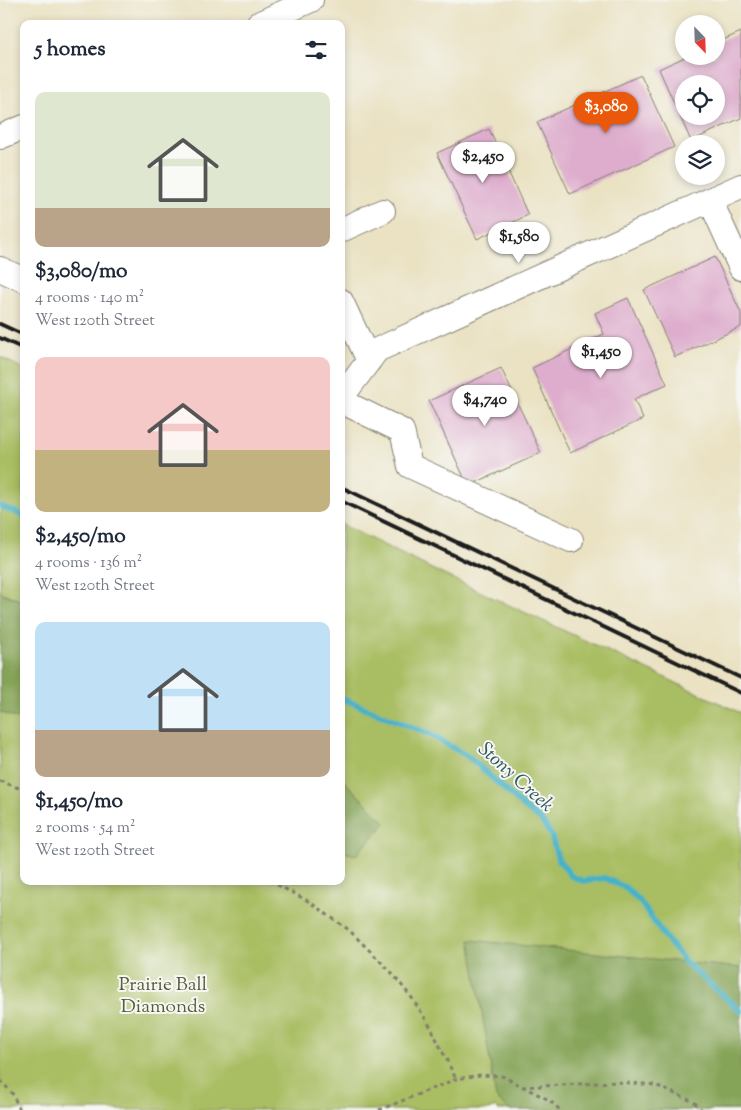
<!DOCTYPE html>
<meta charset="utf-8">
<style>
:root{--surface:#fff;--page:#f2f2f3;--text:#1f2937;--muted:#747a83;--accent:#ea580c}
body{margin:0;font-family:"Sorts Mill Goudy",serif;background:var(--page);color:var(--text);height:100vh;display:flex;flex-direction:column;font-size:19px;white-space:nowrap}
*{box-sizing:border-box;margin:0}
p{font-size:16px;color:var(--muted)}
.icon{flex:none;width:28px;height:28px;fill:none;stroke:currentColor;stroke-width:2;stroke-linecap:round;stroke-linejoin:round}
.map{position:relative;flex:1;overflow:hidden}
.sheet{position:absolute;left:20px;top:20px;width:325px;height:865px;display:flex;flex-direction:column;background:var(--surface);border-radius:10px;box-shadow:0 2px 8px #0003}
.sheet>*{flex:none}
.needle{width:32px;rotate:157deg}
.tools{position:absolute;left:675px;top:15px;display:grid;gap:10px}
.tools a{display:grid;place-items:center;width:50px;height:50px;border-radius:50%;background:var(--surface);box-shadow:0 2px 8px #0003;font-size:25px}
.price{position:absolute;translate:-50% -42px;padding:0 11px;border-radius:18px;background:#fff;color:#222;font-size:16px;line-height:32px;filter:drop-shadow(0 1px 2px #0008)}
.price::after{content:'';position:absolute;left:50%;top:30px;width:15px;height:11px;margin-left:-8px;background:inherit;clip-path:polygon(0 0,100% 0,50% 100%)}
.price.selected{background:var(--accent);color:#fff}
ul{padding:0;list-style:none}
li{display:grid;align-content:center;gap:10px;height:265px;padding:0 15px}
li span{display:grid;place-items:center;height:155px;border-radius:10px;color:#555}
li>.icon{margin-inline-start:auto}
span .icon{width:90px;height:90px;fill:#fffc;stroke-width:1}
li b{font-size:21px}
h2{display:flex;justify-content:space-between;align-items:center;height:60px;padding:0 15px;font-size:21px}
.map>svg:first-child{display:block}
.green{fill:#a9bd62;stroke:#626c3f}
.forest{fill:#86a458;stroke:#51603a}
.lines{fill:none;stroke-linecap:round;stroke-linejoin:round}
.stream{stroke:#47b2c5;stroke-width:6}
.building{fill:#deadcd;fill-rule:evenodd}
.minor-casing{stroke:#837f70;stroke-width:26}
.path{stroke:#837f70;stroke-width:3;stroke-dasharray:4 4;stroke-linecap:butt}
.minor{stroke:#fff;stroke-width:24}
.rail{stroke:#1c1c1c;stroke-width:4}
.labels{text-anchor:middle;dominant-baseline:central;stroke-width:4;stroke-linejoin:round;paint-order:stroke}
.park-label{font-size:19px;fill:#545c38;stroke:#f6f6f2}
.water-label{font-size:20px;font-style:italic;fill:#2d5860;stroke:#f6f6f2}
</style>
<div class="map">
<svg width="741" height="1110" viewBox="0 0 741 1110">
<rect width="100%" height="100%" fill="#f6f6f2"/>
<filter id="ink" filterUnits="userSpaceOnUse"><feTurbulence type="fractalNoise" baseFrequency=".02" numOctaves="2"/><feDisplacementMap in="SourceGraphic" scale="10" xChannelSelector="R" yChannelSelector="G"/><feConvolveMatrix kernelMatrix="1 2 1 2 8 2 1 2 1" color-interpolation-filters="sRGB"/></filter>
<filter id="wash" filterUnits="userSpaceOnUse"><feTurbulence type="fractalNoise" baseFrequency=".0096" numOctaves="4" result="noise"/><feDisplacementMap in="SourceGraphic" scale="20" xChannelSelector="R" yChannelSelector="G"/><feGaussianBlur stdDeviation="1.12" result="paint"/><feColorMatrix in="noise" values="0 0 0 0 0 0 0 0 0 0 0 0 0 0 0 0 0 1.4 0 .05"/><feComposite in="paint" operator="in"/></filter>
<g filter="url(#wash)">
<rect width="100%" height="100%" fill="#eae2c3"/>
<path class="green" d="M0 357 24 369V602L0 592Z
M341 524 440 573 741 713V968H729L741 1110H499L495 1107 488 1110H0V712L24 721V881H341V851L356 855 386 823 341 778Z"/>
<path class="forest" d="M0 592 24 602V721L0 712Z
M341 778 386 823 356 855 341 851Z
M470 940 741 968V1110H509L496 1098Z"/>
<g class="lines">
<path class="stream" d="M0 506 24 516
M341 698 429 734 469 757 524 807 541 820 551 835 558 859 571 876 583 881 605 878 626 888 641 903 667 940 688 965 741 1011"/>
</g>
<g id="blocks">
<path class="building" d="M741 32V118L691 141 659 69 687 56H716V43ZM684 84H716V116H684Z
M641 75 674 147 570 194 537 122Z
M489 129 528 215 477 239 437 153Z
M715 257 741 313V327L675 357 644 290Z
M628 298 667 384 634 399 643 419 570 453 532 368 604 334 595 313Z
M501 368 541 453 468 486 429 401Z"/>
</g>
</g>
<g filter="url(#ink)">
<use href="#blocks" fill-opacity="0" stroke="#837f70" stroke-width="1"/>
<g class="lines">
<g class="minor-casing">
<path id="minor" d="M258 24 311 0
M0 137 24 127
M710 200 741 268
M341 230 383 211
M0 269 24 280
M341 301 369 361
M341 398 377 350 741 186
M341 401 402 431 410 466 571 540"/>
</g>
<path class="path" d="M0 781 24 790
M270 881 308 901 349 930 391 972 412 998 430 1026 456 1079
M0 1080 12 1093 20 1110
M522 1087 617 1082 655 1085 694 1102 702 1110
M379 1110 456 1079 480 1075 502 1076 549 1100 560 1110"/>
<use href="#minor" class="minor"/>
<path class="rail" d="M0 324 24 335
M0 338 24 349
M341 487 741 678
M341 501 741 693"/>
</g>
</g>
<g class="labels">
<g class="park-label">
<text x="163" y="985">Prairie Ball<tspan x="163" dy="22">Diamonds</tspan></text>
</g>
<g class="water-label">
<text transform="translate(515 778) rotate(42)">Stony Creek</text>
</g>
</g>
</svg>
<div class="tools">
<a><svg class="needle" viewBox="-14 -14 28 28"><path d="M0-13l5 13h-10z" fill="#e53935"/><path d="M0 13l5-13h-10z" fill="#747a83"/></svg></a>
<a><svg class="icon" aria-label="locate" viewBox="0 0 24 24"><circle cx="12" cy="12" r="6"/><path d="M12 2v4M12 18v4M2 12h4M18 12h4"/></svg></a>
<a><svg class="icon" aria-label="layers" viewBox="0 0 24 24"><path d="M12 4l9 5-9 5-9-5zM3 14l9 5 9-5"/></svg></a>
</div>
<b class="price selected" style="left:606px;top:134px">$3,080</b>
<b class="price" style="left:483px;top:184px">$2,450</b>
<b class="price" style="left:519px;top:264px">$1,580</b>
<b class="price" style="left:601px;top:379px">$1,450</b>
<b class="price" style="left:485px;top:427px">$4,740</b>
<section class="sheet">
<h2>5 homes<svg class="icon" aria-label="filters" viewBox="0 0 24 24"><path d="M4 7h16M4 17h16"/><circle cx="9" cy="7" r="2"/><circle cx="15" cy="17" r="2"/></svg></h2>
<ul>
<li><span style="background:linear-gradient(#dfe7d0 75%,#b9a48a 0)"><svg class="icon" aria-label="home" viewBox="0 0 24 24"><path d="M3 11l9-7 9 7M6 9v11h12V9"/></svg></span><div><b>$3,080/mo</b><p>4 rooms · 140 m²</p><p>West 120th Street</p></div></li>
<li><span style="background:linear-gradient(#f6c9c9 60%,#c2b280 0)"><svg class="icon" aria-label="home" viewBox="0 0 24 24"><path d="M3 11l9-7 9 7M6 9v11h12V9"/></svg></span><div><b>$2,450/mo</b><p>4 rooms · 136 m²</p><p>West 120th Street</p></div></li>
<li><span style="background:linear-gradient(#bfe0f5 70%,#b9a48a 0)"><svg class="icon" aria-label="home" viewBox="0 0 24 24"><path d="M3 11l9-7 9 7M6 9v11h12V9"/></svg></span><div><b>$1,450/mo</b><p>2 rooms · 54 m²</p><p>West 120th Street</p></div></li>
</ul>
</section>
</div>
